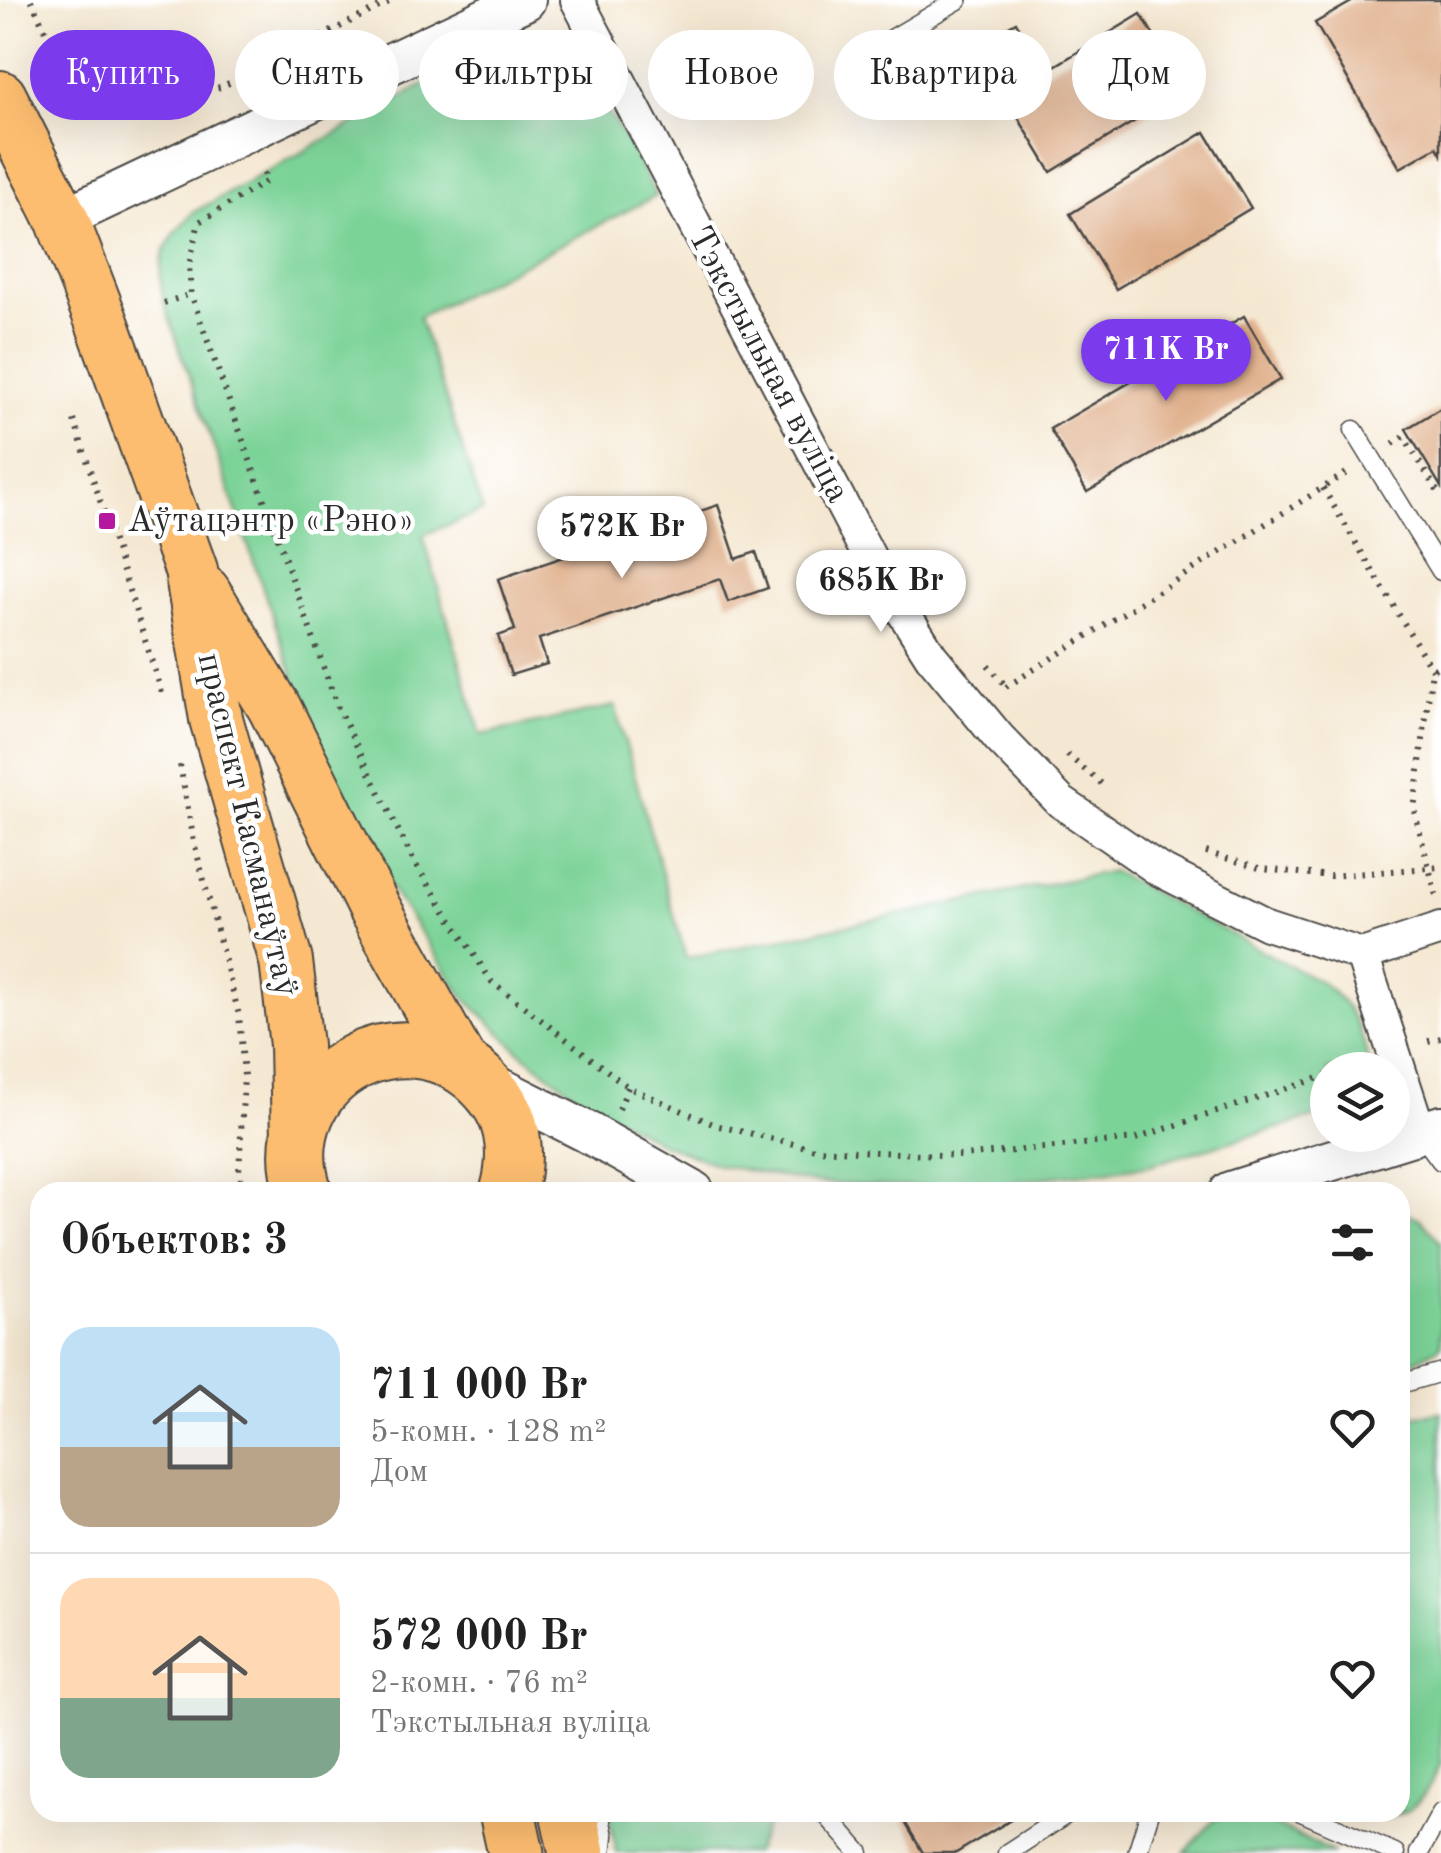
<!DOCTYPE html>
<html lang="ru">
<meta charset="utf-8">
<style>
:root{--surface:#fff;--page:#f6f6f6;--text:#222;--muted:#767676;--line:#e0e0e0;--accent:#7c3aed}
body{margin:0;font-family:"Old Standard TT",serif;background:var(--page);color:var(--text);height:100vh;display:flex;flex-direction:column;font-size:38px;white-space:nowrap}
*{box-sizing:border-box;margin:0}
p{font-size:32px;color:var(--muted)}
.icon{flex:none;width:55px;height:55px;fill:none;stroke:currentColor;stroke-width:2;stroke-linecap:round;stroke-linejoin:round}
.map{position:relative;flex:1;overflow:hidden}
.side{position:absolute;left:30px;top:1182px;width:1380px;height:640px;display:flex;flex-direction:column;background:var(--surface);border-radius:30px;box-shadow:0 10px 40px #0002}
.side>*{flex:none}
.guide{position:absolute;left:30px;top:30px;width:1382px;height:90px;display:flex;gap:20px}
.buttons{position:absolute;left:1310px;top:1052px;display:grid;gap:20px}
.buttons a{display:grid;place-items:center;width:100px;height:100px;border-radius:50%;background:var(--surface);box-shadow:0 10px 40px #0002;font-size:50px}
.price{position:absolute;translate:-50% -85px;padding:0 22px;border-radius:35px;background:#fff;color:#222;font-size:32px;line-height:65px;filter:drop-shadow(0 2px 5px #0008)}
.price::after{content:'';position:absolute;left:50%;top:60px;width:30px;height:22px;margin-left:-15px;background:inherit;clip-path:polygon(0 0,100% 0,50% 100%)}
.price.on{background:var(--accent);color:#fff}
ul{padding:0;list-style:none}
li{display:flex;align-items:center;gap:30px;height:250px;padding:0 30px}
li+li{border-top:2px solid var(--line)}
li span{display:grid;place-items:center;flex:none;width:280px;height:200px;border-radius:30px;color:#555}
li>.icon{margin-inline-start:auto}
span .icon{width:120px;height:120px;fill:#fffc;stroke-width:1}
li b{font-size:42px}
h2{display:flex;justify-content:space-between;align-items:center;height:120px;padding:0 30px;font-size:42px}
.pill{padding:0 35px;border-radius:45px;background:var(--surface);box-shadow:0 10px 40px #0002;font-size:35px;line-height:90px}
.pill.on{background:var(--accent);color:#fff}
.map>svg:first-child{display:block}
.green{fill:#7bd398;stroke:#537f62;stroke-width:2.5}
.building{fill:#e0b08c}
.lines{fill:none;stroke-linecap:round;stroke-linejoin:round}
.service-casing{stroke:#494744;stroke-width:21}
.minor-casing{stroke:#494744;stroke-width:36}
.tertiary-casing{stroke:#494744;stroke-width:44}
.primary-casing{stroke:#494744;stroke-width:56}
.trunk-casing{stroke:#494744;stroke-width:59}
.path{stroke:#494744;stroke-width:6;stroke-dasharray:2.5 8;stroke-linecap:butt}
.service{stroke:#fff;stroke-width:18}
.minor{stroke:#fff;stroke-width:32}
.tertiary{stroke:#fff;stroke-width:40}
.primary{stroke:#fcbd6f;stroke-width:52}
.trunk{stroke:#fcbd6f;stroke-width:55}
.poi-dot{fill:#b5179e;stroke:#fff;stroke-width:4}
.labels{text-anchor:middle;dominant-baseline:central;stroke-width:9;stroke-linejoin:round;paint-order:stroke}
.street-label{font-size:35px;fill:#2b2b2b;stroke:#fff}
.poi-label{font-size:35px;fill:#2b2b2b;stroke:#fff;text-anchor:start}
</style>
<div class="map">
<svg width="1441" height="1853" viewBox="0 0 1441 1853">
<rect width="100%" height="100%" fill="#fff"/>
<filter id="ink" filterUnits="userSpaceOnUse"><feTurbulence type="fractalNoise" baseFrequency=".01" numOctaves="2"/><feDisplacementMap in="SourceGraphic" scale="20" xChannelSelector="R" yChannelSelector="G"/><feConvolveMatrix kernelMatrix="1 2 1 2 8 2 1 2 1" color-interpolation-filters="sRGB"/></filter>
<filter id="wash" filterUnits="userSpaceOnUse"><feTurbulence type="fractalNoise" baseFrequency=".0048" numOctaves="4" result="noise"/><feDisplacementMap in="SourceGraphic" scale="40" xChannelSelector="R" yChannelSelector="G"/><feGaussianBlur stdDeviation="2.25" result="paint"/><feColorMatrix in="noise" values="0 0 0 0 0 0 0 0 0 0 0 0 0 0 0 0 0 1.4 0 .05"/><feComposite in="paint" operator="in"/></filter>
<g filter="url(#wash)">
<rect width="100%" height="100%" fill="#f5e8d2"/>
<path class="green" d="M518 54C530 57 546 59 556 65 607 94 630 147 656 196L419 317 483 511 423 535 481 735 615 706 686 958 1112 871 1321 982C1353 1007 1364 1030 1369 1070H1328L1327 1114 1146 1166 977 1186 900 1187 814 1183 718 1165 661 1143 572 1092 519 1051 463 996 392 890 326 770 164 303C155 260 163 243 194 212L455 68 492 56Z
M1400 1211 1419 1218 1441 1242V1346L1400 1370Z
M1441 1412V1763C1424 1803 1405 1827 1359 1813L1400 1812V1419Z
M1222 1812 1251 1813 1334 1853H1184Z
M608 1813V1812L772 1813 754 1853H617Z"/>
<g id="blocks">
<path class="building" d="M1355 0H1441V154L1437 147 1400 168 1315 23Z
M1141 14 1186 90 1051 172 1005 96Z
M1016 22 1032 50 938 103 923 76Z
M1205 132 1251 208 1116 289 1070 214Z
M1244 316 1281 379 1087 492 1050 429Z
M1441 408V487L1406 429Z
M718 505 736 559 756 552 768 588 728 602 720 579 539 639 547 664 511 675 498 636 515 630 498 579Z
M899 1812H1024L956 1853H923Z"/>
</g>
</g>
<g filter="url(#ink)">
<use href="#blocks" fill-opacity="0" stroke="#494744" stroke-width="2.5"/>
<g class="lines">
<g class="service-casing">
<path id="service" d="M890 40 958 0
M1354 430 1441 571
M1421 1134 1441 1161
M1400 1384 1441 1372
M599 1812 604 1836 602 1853
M824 1812 860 1853
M1301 1812 1395 1853
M1007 1853 1070 1812
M1137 1853 1150 1812
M1419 1853 1441 1813"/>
</g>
<g class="minor-casing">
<path id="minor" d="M577 0 874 566 931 656 999 738 1061 802 1158 869 1267 924 1362 955 1441 929
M1362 955 1420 1133"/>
</g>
<g class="tertiary-casing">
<path id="tertiary" d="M62 219 525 0
M482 1079 587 1132 694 1192
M1230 1192 1441 1126"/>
</g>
<g class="primary-casing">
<path id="primary" d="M0 97 62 219 103 325 191 570 216 719 286 961 296 1045 298 1141
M204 592 274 707 374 908 460 1062"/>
</g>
<g class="trunk-casing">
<path id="trunk" d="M304 1192C265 1074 418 994 496 1098 516 1125 517 1161 508 1192
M507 1812 516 1853
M568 1812 577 1853"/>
</g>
<path class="path" d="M31 0C40 18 48 39 59 56 87 97 178 96 221 87L393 0
M264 173 267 181 199 222 189 265 191 294 338 708 414 862 492 982 628 1087 715 1125 815 1149 962 1156 1135 1139 1328 1075
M164 303 191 294
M74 420 164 699
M1393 444 1404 437 1441 497
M1323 488 1432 670
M988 665 1006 686
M1006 687 1348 472
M1067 755 1107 788
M180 765 194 842 239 1015 244 1076 239 1173 245 1192
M1206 852 1262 869 1330 876 1441 867
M1436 895 1414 809 1432 670 1441 665
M1428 1041 1441 1038
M1342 1070 1364 1063
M619 1109 628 1087
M1400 1212 1404 1211"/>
<use href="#service" class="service"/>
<use href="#minor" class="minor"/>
<use href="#tertiary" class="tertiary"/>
<use href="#primary" class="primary"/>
<use href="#trunk" class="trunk"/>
</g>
</g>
<rect class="poi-dot" x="97" y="511" width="20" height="20" rx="5"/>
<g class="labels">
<g class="street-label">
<text transform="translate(768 365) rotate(62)">Тэкстыльная вуліца</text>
<text transform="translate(247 825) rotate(77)">праспект Касманаўтаў</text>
</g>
<g class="poi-label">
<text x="127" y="521">Аўтацэнтр «Рэно»</text>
</g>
</g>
</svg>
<div class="buttons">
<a><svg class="icon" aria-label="layers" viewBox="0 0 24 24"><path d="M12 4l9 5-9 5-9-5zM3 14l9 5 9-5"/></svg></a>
</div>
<b class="price on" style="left:1166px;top:404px">711K Br</b>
<b class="price" style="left:622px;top:581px">572K Br</b>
<b class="price" style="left:881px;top:635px">685K Br</b>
<div class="guide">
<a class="pill on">Купить</a>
<a class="pill">Снять</a>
<a class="pill">Фильтры</a>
<a class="pill">Новое</a>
<a class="pill">Квартира</a>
<a class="pill">Дом</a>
</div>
<section class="side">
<h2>Объектов: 3<svg class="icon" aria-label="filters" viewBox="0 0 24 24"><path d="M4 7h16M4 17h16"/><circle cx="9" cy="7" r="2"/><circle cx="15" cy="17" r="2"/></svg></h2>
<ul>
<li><span style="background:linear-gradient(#bfe0f5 60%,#b9a48a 0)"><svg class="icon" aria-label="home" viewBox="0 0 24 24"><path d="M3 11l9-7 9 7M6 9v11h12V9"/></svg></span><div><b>711 000 Br</b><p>5-комн. · 128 m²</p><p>Дом</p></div><svg class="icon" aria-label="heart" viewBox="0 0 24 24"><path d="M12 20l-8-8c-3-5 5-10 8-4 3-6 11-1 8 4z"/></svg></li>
<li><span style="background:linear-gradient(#ffd9b3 60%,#7fa58c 0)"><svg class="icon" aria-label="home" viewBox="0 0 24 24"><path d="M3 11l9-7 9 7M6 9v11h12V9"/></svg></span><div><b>572 000 Br</b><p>2-комн. · 76 m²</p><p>Тэкстыльная вуліца</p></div><svg class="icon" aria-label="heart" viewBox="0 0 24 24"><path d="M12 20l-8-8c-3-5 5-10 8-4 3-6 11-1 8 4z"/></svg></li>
</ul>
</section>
</div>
